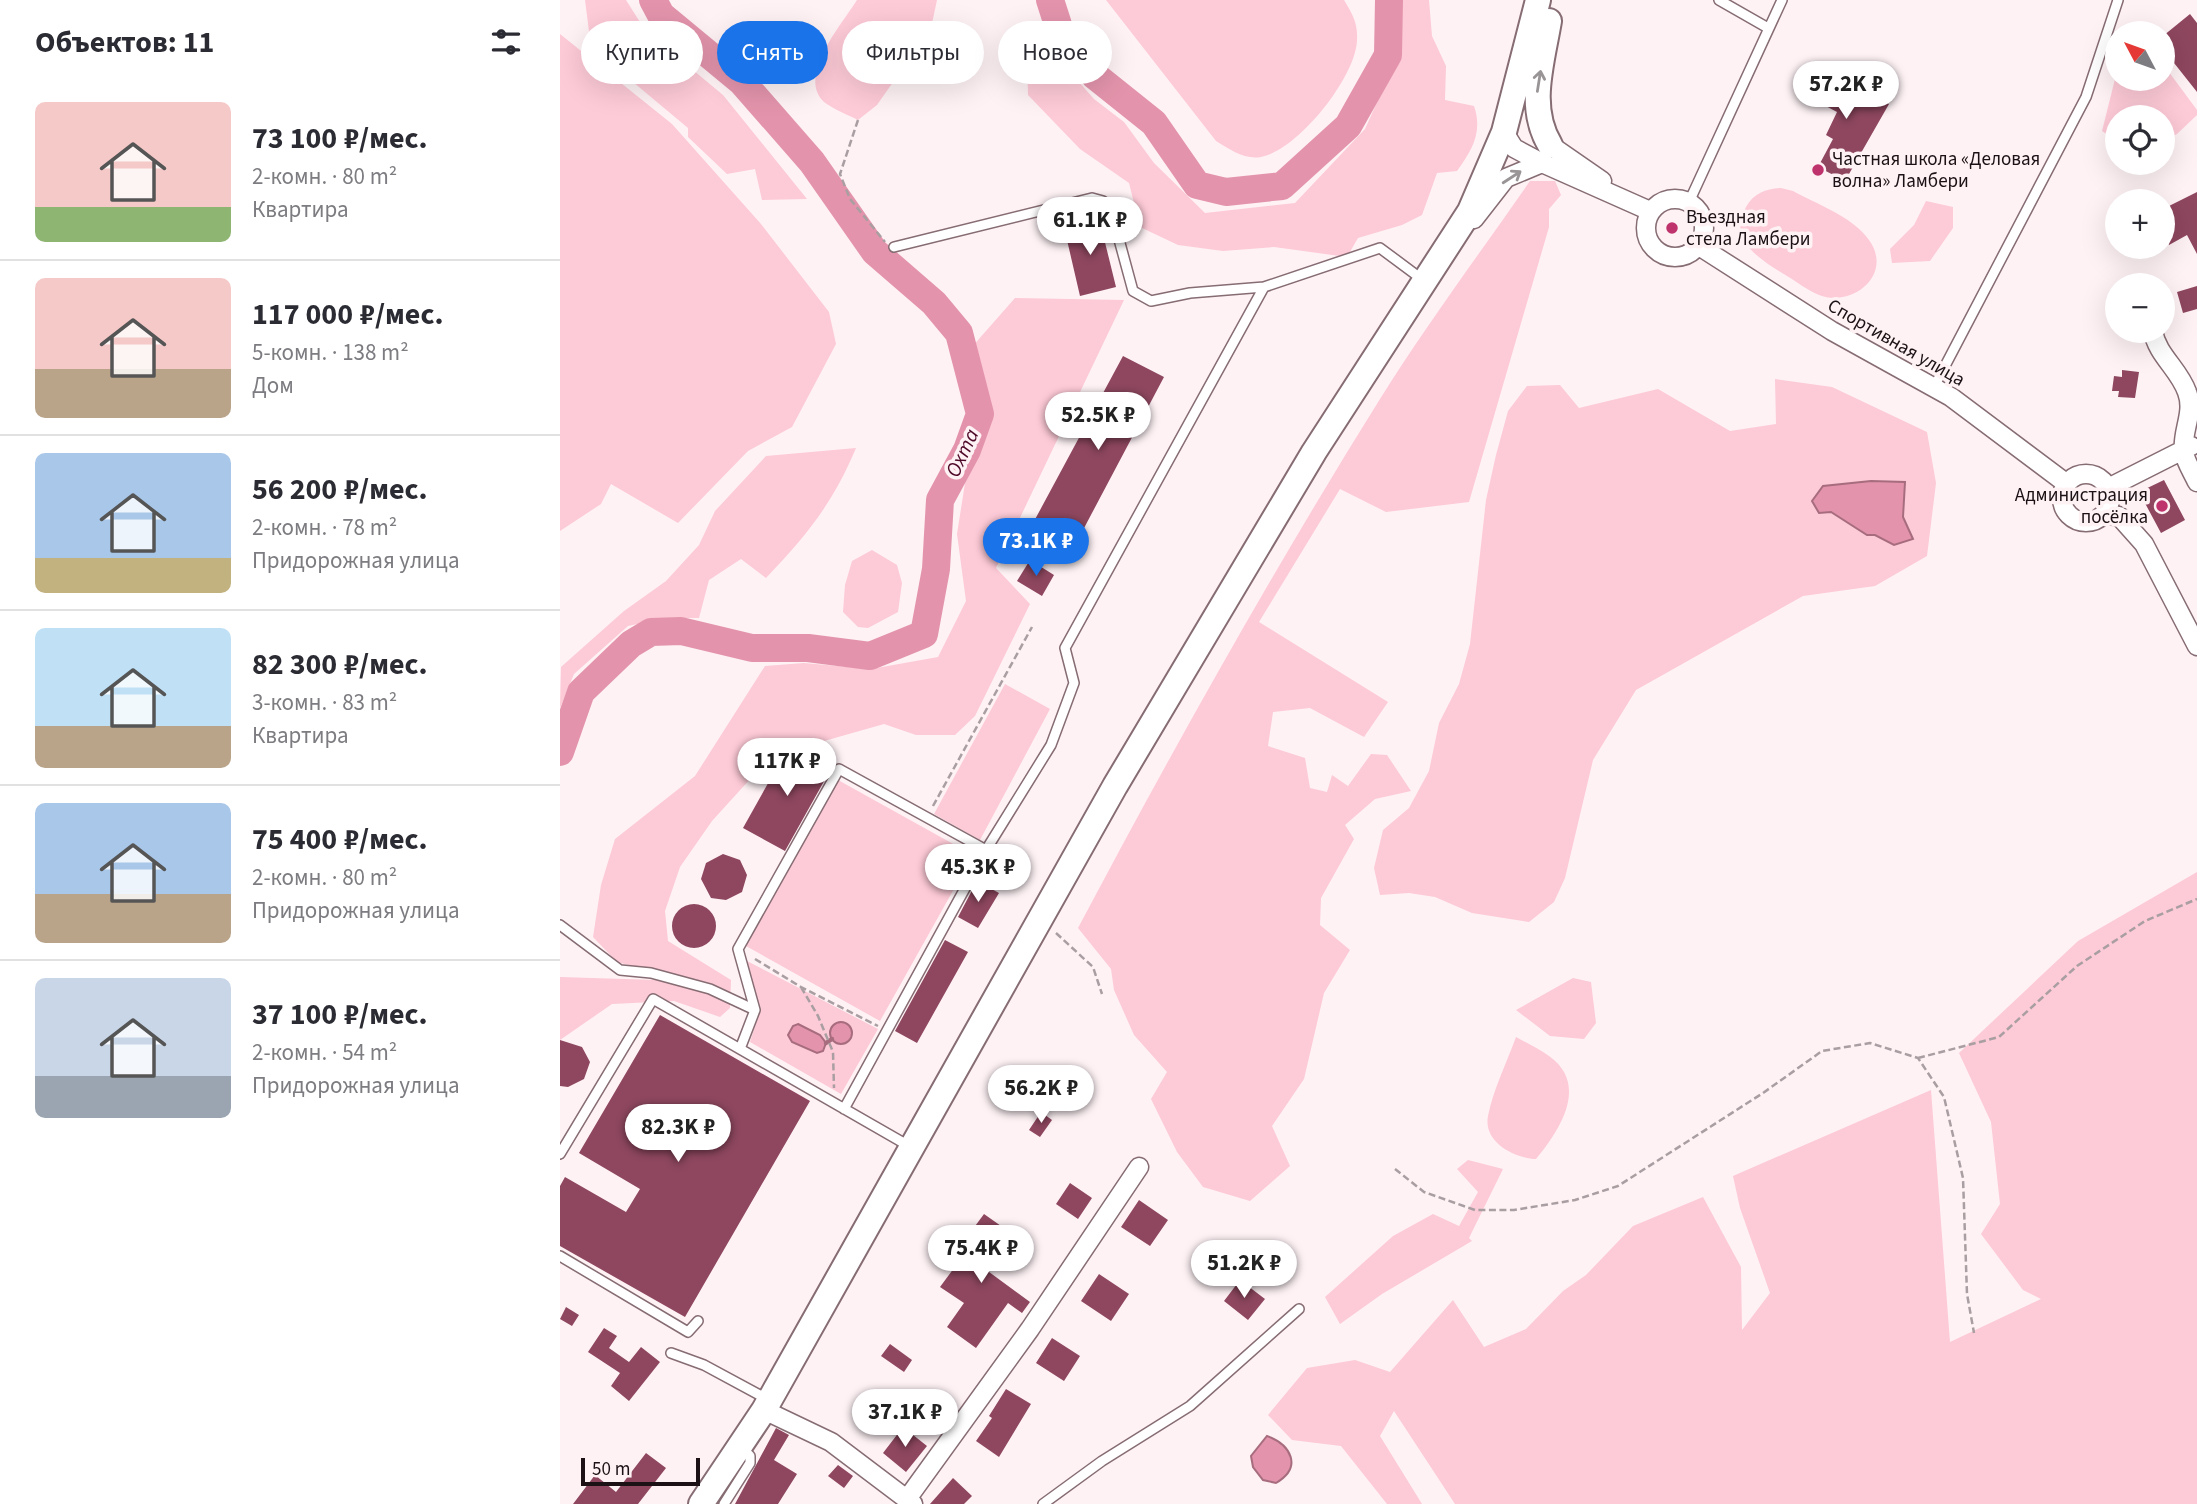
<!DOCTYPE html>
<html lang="ru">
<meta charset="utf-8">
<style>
:root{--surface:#fff;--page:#f2f2f3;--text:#2b2b33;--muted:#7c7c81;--line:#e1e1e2;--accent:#1a73e8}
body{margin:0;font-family:"Source Sans 3",sans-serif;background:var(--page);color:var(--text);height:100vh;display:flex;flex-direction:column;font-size:26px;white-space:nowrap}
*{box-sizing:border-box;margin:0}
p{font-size:23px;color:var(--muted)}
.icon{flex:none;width:38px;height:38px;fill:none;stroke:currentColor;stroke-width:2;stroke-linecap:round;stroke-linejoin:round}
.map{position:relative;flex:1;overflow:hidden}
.panel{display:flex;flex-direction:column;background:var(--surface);width:560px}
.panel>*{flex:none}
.guide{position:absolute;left:21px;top:21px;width:665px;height:63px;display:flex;gap:14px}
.needle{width:46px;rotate:311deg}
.buttons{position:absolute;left:1545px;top:21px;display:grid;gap:14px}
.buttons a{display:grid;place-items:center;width:70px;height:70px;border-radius:50%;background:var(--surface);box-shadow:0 7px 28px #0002;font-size:35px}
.scale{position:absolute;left:21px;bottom:18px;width:119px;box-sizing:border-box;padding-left:7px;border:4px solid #1c1215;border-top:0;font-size:19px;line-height:24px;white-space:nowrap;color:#1c1215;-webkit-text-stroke:5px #fef2f5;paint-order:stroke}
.price{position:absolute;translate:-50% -60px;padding:0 16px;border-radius:24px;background:#fff;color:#222;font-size:23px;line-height:46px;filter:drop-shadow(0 2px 4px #0008)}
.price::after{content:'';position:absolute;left:50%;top:42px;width:21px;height:16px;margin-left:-10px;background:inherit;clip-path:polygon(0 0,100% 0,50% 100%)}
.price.on{background:var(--accent);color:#fff}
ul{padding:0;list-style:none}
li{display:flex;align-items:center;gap:21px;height:175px;padding:0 35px}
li+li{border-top:2px solid var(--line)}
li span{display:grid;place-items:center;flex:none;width:196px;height:140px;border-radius:10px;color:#555}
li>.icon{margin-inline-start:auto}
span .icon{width:84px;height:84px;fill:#fffc;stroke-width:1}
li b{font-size:30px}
h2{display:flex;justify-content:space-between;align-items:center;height:84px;padding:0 35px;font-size:30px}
.tag{padding:0 24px;border-radius:32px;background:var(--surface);box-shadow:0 7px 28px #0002;font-size:24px;line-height:63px}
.tag.on{background:var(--accent);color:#fff}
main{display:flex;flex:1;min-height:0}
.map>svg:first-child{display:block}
.green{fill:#fdcad7}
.water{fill:#e394ac;stroke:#a76d7f;stroke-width:2}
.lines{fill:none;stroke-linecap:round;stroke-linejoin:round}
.stream{stroke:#a76d7f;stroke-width:4.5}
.river{stroke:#e394ac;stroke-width:28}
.building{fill:#8e475f}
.lane-casing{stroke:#866c73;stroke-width:12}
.street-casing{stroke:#866c73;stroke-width:21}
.secondary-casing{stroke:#866c73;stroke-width:28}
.path{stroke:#a99ea1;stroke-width:2.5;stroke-dasharray:7 3.5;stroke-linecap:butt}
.lane{stroke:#fff;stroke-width:9}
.street{stroke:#fff;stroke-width:18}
.secondary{stroke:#fff;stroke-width:24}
.oneway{stroke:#999496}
.poi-dot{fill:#be336c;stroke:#fef2f5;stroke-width:2.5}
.labels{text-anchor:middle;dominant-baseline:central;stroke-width:7;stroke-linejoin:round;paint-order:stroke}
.poi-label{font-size:19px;fill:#1c1215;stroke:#fef2f5;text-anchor:start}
.street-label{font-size:19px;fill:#1c1215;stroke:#fef2f5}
.water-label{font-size:21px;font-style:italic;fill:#4f0928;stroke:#fef2f5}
</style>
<main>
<section class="panel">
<h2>Объектов: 11<svg class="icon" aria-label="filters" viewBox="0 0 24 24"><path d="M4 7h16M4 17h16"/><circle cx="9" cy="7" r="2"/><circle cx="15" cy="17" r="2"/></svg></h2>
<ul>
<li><span style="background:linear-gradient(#f6c9c9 75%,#8fb573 0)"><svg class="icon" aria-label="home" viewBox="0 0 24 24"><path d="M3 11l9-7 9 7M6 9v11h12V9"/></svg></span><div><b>73 100 ₽/мес.</b><p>2-комн. · 80 m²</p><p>Квартира</p></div></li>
<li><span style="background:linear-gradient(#f6c9c9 65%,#b9a48a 0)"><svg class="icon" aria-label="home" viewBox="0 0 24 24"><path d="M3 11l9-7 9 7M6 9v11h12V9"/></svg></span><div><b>117 000 ₽/мес.</b><p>5-комн. · 138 m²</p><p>Дом</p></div></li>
<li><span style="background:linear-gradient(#a9c7e8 75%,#c2b280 0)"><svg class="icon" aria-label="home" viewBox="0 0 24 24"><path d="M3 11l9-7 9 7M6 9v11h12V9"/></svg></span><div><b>56 200 ₽/мес.</b><p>2-комн. · 78 m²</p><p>Придорожная улица</p></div></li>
<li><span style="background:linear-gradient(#bfe0f5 70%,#b9a48a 0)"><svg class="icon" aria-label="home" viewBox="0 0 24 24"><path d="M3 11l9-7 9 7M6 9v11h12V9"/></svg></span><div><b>82 300 ₽/мес.</b><p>3-комн. · 83 m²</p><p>Квартира</p></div></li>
<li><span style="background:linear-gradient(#a9c7e8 65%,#b9a48a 0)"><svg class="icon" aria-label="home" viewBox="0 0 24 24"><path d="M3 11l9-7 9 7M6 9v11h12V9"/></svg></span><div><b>75 400 ₽/мес.</b><p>2-комн. · 80 m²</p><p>Придорожная улица</p></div></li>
<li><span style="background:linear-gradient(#c9d6e8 70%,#9aa5b1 0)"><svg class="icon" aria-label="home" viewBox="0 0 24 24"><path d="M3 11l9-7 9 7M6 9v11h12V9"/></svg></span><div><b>37 100 ₽/мес.</b><p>2-комн. · 54 m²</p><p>Придорожная улица</p></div></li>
</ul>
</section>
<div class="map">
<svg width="1637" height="1504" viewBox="0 0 1637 1504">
<rect width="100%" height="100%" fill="#fef2f5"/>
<path class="green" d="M25 0H66L85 30 163 95 247 199 202 200 195 169 167 174 128 137V128L31 47Z
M297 0H377L371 28 317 105 298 120C288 115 273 109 264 102 236 76 283 23 297 0Z
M546 0H784C792 13 798 23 797 40 796 77 738 150 701 157 685 160 669 149 656 141Z
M838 0H869L872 36 886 66 885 100 914 106C923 132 912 150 897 171L877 173 862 215 842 225 798 238 787 257 714 247 663 251 618 245 580 227 569 183 520 149 468 95 467 59 487 46 534 99 564 122 594 163 645 213 735 203 805 129 837 58Z
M0 34 112 124 201 224 269 312 276 344 232 427 188 451 118 523 51 484 41 504 0 531Z
M1603 64 1637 110V115L1617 134 1603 141V117H1558L1557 141 1542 131 1557 71 1558 79H1603Z
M970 181H995L1001 195 989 209V227L909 502 826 512 780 489 699 622 828 702 804 737 750 708 713 712 708 746 745 758 750 788 767 792 772 775 788 786 811 754 827 755 851 791 815 799 785 825 794 839 761 898 760 925 790 950 764 993 744 1079 712 1126 730 1166 690 1201 643 1187 617 1152 591 1099 607 1072 574 1035 554 990 551 969 518 928C613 749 712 572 820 399 867 324 920 253 970 181Z
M1221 188 1233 191C1257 204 1293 217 1309 240 1334 275 1292 308 1259 295 1247 290 1237 282 1227 276 1203 261 1166 241 1186 207 1194 193 1206 189 1221 188Z
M1366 201 1393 207V228L1370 261 1332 263 1330 249 1354 225Z
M455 298 564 300 436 568 470 604 415 716 395 735H356L324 724 229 751 192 777 152 821 120 867 105 911 108 941 171 980 170 1008 160 1017 114 1001 52 1004 0 1040V977L128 981 57 962 33 937 41 885 55 839 135 776 205 666 244 663 311 669 378 657 406 601 397 534 406 477 428 416 411 348Z
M1215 379 1272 387 1367 432 1376 483 1367 556 1315 586 1243 596 1076 690 1033 760 1005 878 994 902 969 922 912 913 875 897 849 893 820 895 814 868 823 830 849 808 869 771 879 723 899 684 910 644 926 500 936 455 948 411 967 386 1000 385 1019 408 1098 389 1170 431 1216 424Z
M296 448C273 503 247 535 206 578L181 559 149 580 139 618H106L68 626 14 674 0 708 1 667 64 611 106 581 139 545 155 511 206 456Z
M312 550 337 565 342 583 338 612 308 628 298 627 283 612 285 585 292 561Z
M445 684 490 709 420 840 374 814Z
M278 780 413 855 320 1021 186 946Z
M1637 872V1504H895L834 1411 820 1436 862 1504H827L781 1446 732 1440 708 1415 747 1368 795 1360 830 1372 893 1300 924 1347 966 1329 1003 1291 1026 1275 1073 1226 1143 1197 1181 1267 1182 1330 1210 1293 1180 1208 1173 1176 1371 1090 1390 1342 1481 1299 1463 1290 1421 1234 1440 1204 1431 1122 1399 1053 1518 941Z
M187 961 318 1029 281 1094 190 1042 200 1010Z
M1013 978 1031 982 1036 1023 1024 1039 990 1036 956 1010Z
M956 1037C967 1043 979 1049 989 1056 1030 1085 999 1131 976 1159 954 1158 923 1142 928 1116 933 1090 947 1062 956 1037Z
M908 1160 943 1169 909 1238 912 1241 822 1294 780 1324 765 1297 833 1236 873 1214 899 1226 918 1192 897 1169Z"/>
<path class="water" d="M1311 481 1345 482 1343 517 1353 539 1334 545 1315 535H1307L1271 512 1259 513 1252 501 1263 486Z
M270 1033a11 11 0 1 1 22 0a11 11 0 1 1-22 0Z
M238 1024 260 1035 266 1043 263 1051 257 1053 232 1042 228 1035 233 1026Z
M707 1436C731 1445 743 1467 716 1483L703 1480 693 1467 691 1456Z"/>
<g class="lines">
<path class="stream" d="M266 1043 272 1039"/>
<path class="river" d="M490 0 499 28 534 75 594 123 637 185 666 192 722 186 788 126 828 55 829 0
M0 752 21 692 71 644 91 632 121 631 192 648H248L310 656 364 634 376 569 380 500 407 450 420 414 399 333 374 303 315 252 252 162 182 82 101 15 93 0"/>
</g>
<path class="building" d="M1630 14 1637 23V92L1603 49V36Z
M1262 67 1329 104 1285 181 1258 167 1273 139 1266 135 1277 112 1247 96Z
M1637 192V254L1627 235 1609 245 1603 233V216L1612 212 1609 206Z
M539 218 556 287 520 296 504 227Z
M1637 286V309L1623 313 1617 292Z
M563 356 604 377 514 547 472 525Z
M1562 370 1579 372 1575 398 1558 397 1559 391H1552L1554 376 1562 377Z
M1604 480 1625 520 1601 533 1579 492Z
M470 560 494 575 482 596 457 581Z
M230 744 272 767 225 851 183 828Z
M163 854 180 860 187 875 182 892 166 900 151 898 141 879 146 863Z
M417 881 439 893 418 928 398 917Z
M112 926a22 22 0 1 1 44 0a22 22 0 1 1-44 0Z
M385 940 408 952 357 1043 335 1031Z
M100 1015 250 1101 125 1317 0 1246V1186L5 1177 66 1212 80 1189 19 1153Z
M0 1040 22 1047 30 1062 24 1079 8 1087 0 1086Z
M481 1112 492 1120 480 1137 469 1130Z
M510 1183 532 1198 518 1219 496 1204Z
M579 1200 608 1220 590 1246 561 1227Z
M424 1214 451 1233 425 1269 470 1302 462 1313 448 1303 416 1348 387 1327 404 1303 380 1287 414 1241 407 1237Z
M539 1274 569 1294 551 1321 521 1301Z
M680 1280 705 1299 688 1320 664 1301Z
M6 1307 19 1315 12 1326 0 1319Z
M44 1328 57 1336 49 1348 69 1362 81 1347 100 1362 69 1401 51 1386 60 1373 28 1352Z
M492 1338 520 1356 504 1381 476 1363Z
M330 1344 352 1360 344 1372 321 1356Z
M446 1389 471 1404 439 1457 416 1441 432 1418 429 1416Z
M343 1427 367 1446 346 1472 323 1453Z
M216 1428 229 1435 214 1460 237 1474 218 1504H175Z
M86 1453 106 1468 78 1504H13L35 1475 56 1492Z
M278 1465 293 1476 284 1488 268 1476Z
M393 1478 412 1496 404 1504H370Z"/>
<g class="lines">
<g class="lane-casing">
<path id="lane" d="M1159 0 1208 28
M1129 202 1222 0
M334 247 532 198 543 201 551 210 573 291 591 301 630 293 704 287 820 248 863 280
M1374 387 1526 97 1558 0
M426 850 491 745 514 683 505 648 704 287
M0 925 60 970 91 973 150 989 195 1010
M180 1049 195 1010 178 949 279 769 426 850 284 1109
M0 1154 93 999 349 1146
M0 1256 128 1332 138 1321
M111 1353 144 1365 207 1399
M164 1504 190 1463V1456L181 1447
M483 1504 542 1461 630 1406 739 1309"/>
</g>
<g class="street-casing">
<path id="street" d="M944 132 954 148 982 163 1090 211
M990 145 1042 181
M1086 228a29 29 0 1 1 58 0a29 29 0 1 1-58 0Z
M914 219 946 178 982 163
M1139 246 1272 331 1391 397 1507 484
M1593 331C1597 355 1619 369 1627 392 1635 413 1621 432 1624 452 1625 461 1633 473 1637 482
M1502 498a24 24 0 1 1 48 0a24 24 0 1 1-48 0Z
M1548 488 1631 446
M1544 515 1559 516 1584 544 1637 646
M204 1410 271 1442 353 1504
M347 1499 470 1329 579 1167"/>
</g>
<g class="secondary-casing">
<path id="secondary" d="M989 21C982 63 967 107 990 145
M141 1504 204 1410 555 786 754 452 910 211 944 132 978 0"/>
</g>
<path class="path" d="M298 120 280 174 290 199 325 242
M373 806 472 627
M496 933 533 967 542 994
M195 959 241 987 318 1026
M241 987 258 1016 273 1052 274 1088
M1358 1058 1439 1037 1517 966 1585 921 1637 899
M835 1169 864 1192 915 1210H954L1015 1200 1058 1186 1203 1093 1262 1051 1310 1043 1358 1058 1384 1097 1403 1178 1407 1294 1414 1333"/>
<use href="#lane" class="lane"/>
<use href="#street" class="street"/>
<use href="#secondary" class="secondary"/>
</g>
<defs><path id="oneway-shaft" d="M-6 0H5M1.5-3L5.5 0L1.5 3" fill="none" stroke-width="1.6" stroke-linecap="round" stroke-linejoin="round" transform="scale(1.75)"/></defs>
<g class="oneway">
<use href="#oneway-shaft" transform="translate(979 81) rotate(-81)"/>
<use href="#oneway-shaft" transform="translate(952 177) rotate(-33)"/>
</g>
<g class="poi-dot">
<circle cx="1258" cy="170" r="7"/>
<circle cx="1112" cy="228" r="7"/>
<circle cx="1602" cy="506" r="7"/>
</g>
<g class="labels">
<g class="poi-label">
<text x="1272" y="159">Частная школа «Деловая<tspan x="1272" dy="22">волна» Ламбери</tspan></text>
<text x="1126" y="217">Въездная<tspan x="1126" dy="22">стела Ламбери</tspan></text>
<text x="1588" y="495" text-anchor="end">Администрация<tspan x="1588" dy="22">посёлка</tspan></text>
</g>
<g class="street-label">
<text transform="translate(1336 343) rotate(30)">Спортивная улица</text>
</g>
<g class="water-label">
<text transform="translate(402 453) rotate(-65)">Охта</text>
</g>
</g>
</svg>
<div class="buttons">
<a><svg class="needle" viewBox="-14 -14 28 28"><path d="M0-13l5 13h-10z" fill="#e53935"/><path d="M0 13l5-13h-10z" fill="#7c7c81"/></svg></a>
<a><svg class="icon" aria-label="locate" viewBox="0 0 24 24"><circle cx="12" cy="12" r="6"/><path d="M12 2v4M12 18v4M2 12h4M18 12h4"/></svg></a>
<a>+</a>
<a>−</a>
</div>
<div class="scale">50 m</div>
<b class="price" style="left:1286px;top:121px">57.2K ₽</b>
<b class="price" style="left:530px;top:257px">61.1K ₽</b>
<b class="price" style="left:538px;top:452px">52.5K ₽</b>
<b class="price on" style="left:476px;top:578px">73.1K ₽</b>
<b class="price" style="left:227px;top:798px">117K ₽</b>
<b class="price" style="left:418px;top:904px">45.3K ₽</b>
<b class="price" style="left:481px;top:1125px">56.2K ₽</b>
<b class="price" style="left:118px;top:1164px">82.3K ₽</b>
<b class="price" style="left:421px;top:1285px">75.4K ₽</b>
<b class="price" style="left:684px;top:1300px">51.2K ₽</b>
<b class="price" style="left:345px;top:1449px">37.1K ₽</b>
<div class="guide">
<a class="tag">Купить</a>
<a class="tag on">Снять</a>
<a class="tag">Фильтры</a>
<a class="tag">Новое</a>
</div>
</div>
</main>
